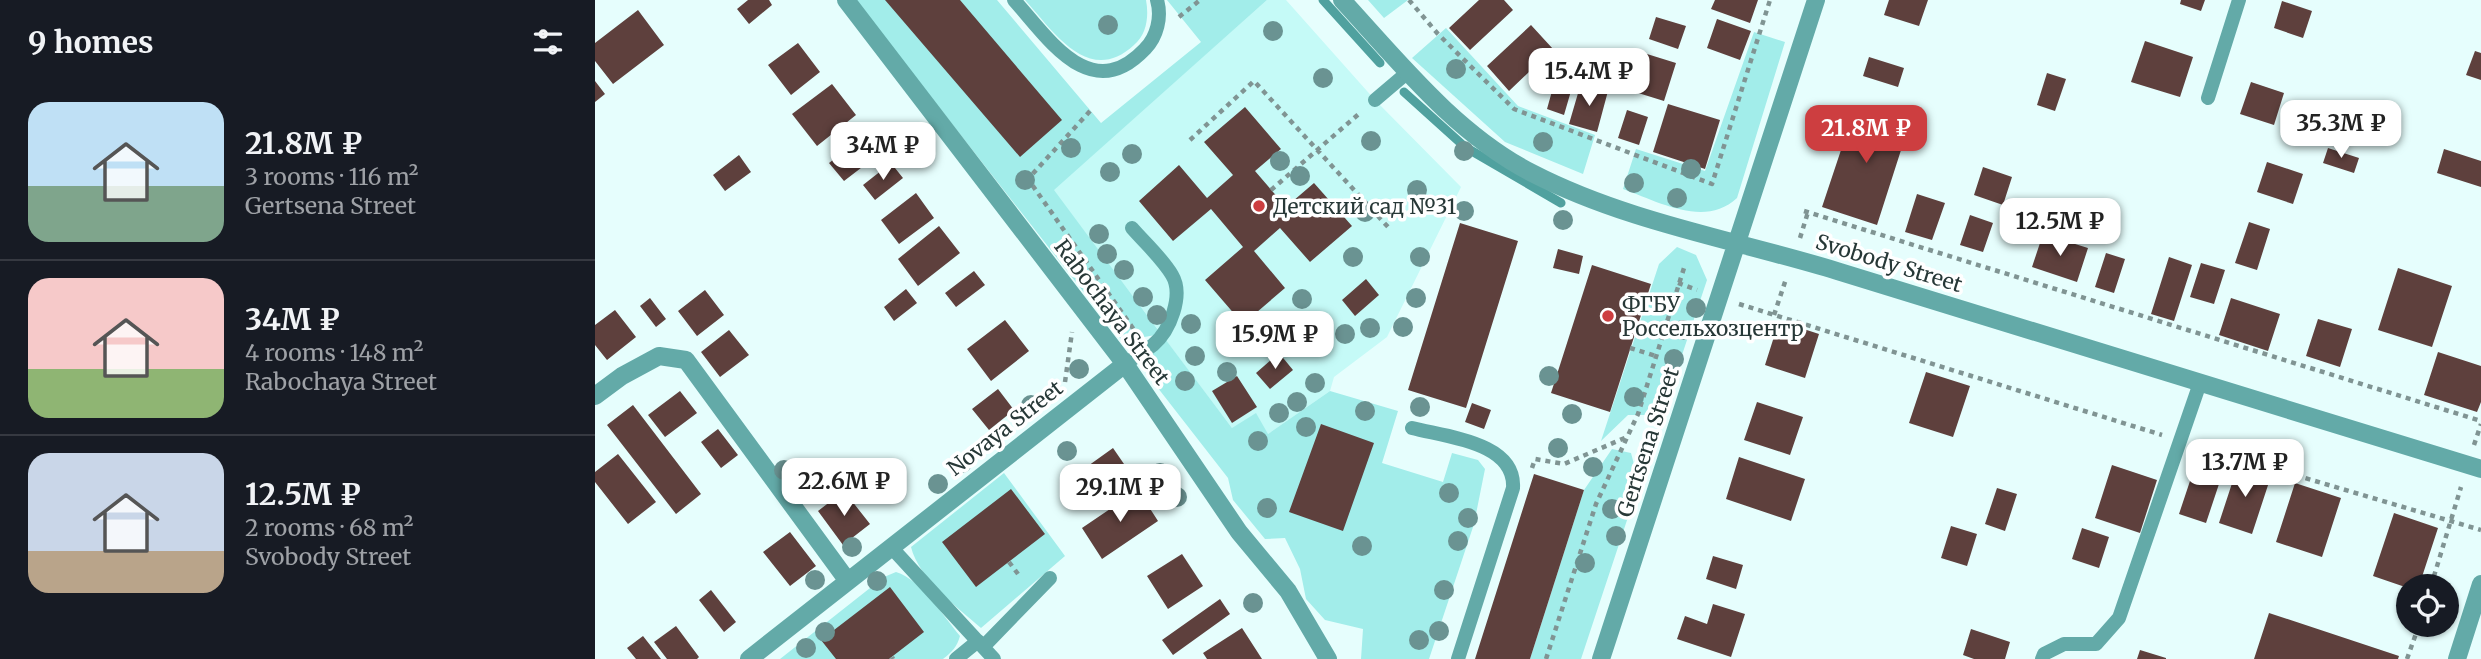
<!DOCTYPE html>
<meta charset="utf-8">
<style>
:root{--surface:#171b24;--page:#20242c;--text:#f1f3f6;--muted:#9ea1a6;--line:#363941;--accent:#cd3e40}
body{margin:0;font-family:Merriweather,serif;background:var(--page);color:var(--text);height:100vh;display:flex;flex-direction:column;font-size:26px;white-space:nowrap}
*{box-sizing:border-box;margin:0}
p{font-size:23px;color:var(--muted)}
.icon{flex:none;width:38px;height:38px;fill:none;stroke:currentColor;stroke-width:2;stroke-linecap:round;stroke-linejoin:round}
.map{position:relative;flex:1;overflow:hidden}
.panel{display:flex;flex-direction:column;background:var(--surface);width:595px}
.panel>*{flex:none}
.controls{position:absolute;left:1801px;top:574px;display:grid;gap:14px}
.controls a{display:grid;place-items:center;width:63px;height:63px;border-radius:50%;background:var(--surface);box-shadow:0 2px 5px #0004;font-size:35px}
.price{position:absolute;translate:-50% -60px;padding:0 16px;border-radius:14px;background:#fff;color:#222;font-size:23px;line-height:46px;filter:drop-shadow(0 2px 4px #0008)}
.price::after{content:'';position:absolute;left:50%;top:42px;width:21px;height:16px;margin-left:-10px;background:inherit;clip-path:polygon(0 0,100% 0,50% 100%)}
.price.selected{background:var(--accent);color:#fff}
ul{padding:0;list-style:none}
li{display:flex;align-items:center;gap:21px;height:175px;padding:0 28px}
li+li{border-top:2px solid var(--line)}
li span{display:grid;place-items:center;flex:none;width:196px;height:140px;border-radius:21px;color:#555}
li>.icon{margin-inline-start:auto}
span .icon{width:84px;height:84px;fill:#fffc;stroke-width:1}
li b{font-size:30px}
h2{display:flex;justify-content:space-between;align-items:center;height:84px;padding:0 28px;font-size:30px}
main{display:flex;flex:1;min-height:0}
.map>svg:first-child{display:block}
.built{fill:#c5faf7}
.green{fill:#a2edea}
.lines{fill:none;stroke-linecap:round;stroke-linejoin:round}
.stream{stroke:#50a19f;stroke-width:9}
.building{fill:#5e403d}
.path{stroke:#809493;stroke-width:4.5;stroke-dasharray:5 5;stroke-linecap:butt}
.service{stroke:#63aaa8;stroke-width:14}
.minor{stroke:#63aaa8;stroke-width:18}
.tertiary{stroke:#63aaa8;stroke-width:18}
.tree{fill:#6a9392}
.poi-dot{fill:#cd3e40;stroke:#fff;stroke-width:2.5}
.labels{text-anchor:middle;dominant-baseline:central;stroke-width:7;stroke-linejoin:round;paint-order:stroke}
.poi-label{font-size:21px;fill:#273837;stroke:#fff;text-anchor:start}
.street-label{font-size:21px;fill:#273837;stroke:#fff}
</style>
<main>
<section class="panel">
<h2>9 homes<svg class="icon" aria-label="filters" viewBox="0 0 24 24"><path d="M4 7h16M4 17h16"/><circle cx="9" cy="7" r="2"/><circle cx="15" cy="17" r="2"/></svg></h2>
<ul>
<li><span style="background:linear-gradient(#bfe0f5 60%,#7fa58c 0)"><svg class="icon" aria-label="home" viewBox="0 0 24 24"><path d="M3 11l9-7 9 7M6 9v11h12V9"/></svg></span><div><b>21.8M ₽</b><p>3 rooms · 116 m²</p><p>Gertsena Street</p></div></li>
<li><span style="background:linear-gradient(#f6c9c9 65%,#8fb573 0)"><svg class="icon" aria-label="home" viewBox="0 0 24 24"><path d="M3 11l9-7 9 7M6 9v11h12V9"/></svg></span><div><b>34M ₽</b><p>4 rooms · 148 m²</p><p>Rabochaya Street</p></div></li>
<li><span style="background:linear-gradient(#c9d6e8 70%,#b9a48a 0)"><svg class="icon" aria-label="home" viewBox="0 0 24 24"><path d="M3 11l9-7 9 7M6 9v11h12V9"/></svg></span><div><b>12.5M ₽</b><p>2 rooms · 68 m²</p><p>Svobody Street</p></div></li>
</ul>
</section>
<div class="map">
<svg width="1886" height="659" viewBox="0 0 1886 659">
<rect width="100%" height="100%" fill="#e6fefd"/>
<path class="built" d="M672 0H691L780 100 866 187 792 337 739 377 735 391 673 434 637 428 458 190Z"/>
<path class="green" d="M260 0H402L506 123 606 42 572 0H672L459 190 566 334 527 341Z
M430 0H551C554 16 552 34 539 45 494 87 458 31 430 0Z
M773 0H813L789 18Z
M851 28 923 106 1000 135 988 174 910 142 817 58Z
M1159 32 1190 42 1142 198C1110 228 1064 202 1028 189L1041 149 1110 171Z
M1082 247 1101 255 1112 280 1085 361 1060 415H1033L1006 441 1064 264Z
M571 340 637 428 661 413 673 434 735 391 803 411 787 463 848 482 857 453 883 460 890 469 879 524 834 659H766L768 629 730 620 711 599 705 569 690 538 670 539 638 500 633 478 545 365Z
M1017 449 1036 453 1040 468 1039 499 986 659H935L989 490Z
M409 473 470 556 386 628C362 607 324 579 316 547Z
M301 572C327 580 348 616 365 636 362 647 357 652 348 659H185L289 577Z"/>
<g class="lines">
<path class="stream" d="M728 0 785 63
M809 92 870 147 966 203"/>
</g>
<path class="building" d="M153 0H174L177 5 154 24 142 9Z
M290 0H365L467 120 425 157Z
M884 0H909L918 10 875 50 854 28Z
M1120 0H1163L1155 23 1116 9Z
M1294 0H1333L1324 26 1289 15Z
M1586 0H1610L1606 11 1585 4Z
M1687 1 1717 11 1708 38 1679 28Z
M43 10 69 45 18 84 0 61V43Z
M1061 17 1091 26 1083 49 1054 39Z
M1122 19 1156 31 1145 60 1112 48Z
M936 25 958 49 914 91 892 66Z
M1550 41 1598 57 1585 97 1536 82Z
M203 43 225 72 196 95 173 65Z
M969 48 987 53 969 115 952 109Z
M1880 51 1886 53V80L1871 75Z
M1052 54 1081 63 1069 101 1040 92Z
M1274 57 1309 68 1303 87 1268 76Z
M1452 73 1471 79 1460 111 1442 105Z
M0 81 10 94 0 102Z
M1656 82 1689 93 1679 125 1645 114Z
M986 83 1013 91 1002 132 974 124Z
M237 84 261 115 222 146 197 114Z
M1073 104 1125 120 1110 169 1058 152Z
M1261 105 1315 122 1282 225 1227 207Z
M650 107 686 149 660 171 691 207 719 183 757 226 715 262 685 228 659 251 690 288 648 324 610 280 648 247 616 209 578 241 544 201 584 165 612 198 638 175 609 142Z
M1032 110 1053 117 1044 145 1023 138Z
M273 133 288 151 249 181 234 163Z
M1733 148 1764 158 1759 173 1728 163Z
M1849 149 1886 161V187L1842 173Z
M144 155 156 172 130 191 118 175Z
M1672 162 1708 174 1698 204 1662 192Z
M296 163 308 178 280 200 268 185Z
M1388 167 1417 177 1408 205 1379 195Z
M321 193 339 218 304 244 286 220Z
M1322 194 1350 203 1337 240 1310 232Z
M1375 215 1398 223 1388 252 1365 245Z
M1654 222 1675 229 1662 270 1640 263Z
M865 223 923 241 871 408 813 390Z
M344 226 365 253 323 286 303 259Z
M1448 234 1493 248 1482 282 1437 267Z
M963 249 988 256 984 274 958 268Z
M1511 253 1530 259 1519 293 1500 287Z
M1574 257 1597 265 1579 321 1556 314Z
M1606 263 1630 270 1619 304 1595 297Z
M997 265 1056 284 1015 412 956 393Z
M1803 268 1857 286 1837 347 1783 330Z
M379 271 390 285 361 307 350 293Z
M771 279 784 295 760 316 747 300Z
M311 289 322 303 299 321 289 307Z
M110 290 129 315 102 336 83 311Z
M55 298 71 319 61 327 45 306Z
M1636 298 1685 314 1673 351 1624 335Z
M20 310 41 337 12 360 0 345V325Z
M1723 319 1757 329 1745 367 1711 356Z
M410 320 434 351 396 381 372 349Z
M1184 321 1224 334 1210 378 1170 365Z
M134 330 154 355 125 377 106 352Z
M1843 352 1886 366V402L1882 412 1829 395Z
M684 353 698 370 675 389 661 373Z
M1331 372 1375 386 1358 437 1314 423Z
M642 376 662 407 637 423 617 391Z
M403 389 419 410 394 430 377 409Z
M85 391 102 413 70 437 53 415Z
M1162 402 1208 417 1195 455 1149 440Z
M877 403 896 410 889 429 870 422Z
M38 405 106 494 81 514 12 425Z
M726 424 779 443 748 531 694 512Z
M123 429 143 455 126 468 106 442Z
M518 448 529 464 482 496 472 481Z
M23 454 61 502 33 524 0 482V472Z
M1604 454 1631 463 1611 523 1584 514Z
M1144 457 1210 479 1196 521 1131 499Z
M217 462 237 488 222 500 202 474Z
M1517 465 1562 480 1545 533 1500 518Z
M1643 465 1676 476 1657 534 1624 523Z
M939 474 989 490 935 659H880Z
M1700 483 1746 498 1727 557 1681 542Z
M1402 488 1422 494 1410 531 1390 524Z
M416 489 450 534 381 587 347 542Z
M543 490 563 521 507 559 487 528Z
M249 491 275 524 248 545 223 511Z
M1799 513 1843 528 1824 586 1813 588 1778 576Z
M1356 526 1382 534 1372 566 1346 558Z
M1487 528 1514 537 1504 568 1477 559Z
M195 532 221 566 195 586 168 552Z
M587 554 608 586 573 609 552 576Z
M1118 556 1148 565 1141 589 1111 579Z
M295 587 329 632 294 659H241L226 640Z
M116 590 141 622 129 632 104 600Z
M625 599 635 614 578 655 567 640Z
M1118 604 1150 614 1136 657 1082 639 1090 616 1112 624Z
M1674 613 1804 656 1803 659H1659Z
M81 626 104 657 102 659H72L59 642Z
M647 628 667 659H612L608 653Z
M1376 629 1415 642 1410 659H1379L1368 655Z
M48 636 66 659H41L32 648Z
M1545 650 1571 658V659H1542Z"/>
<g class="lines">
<path class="path" d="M814 0 843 34 919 109 1117 184 1175 0
M584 17 605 0
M495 111 433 179 542 334
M595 140 659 81 793 227
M676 190 766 112
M1209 211 1886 421
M1205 238 1213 212
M1083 283 1102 290
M1144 304 1567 435
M1179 315 1191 279
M1035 348 1061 356
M470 382 477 332
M1879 445 1886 424
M1605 447 1886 530
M937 468 940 459 969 464 1032 437
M414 562 426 578
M1836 586 1866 487
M297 657 298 659
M951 659 1001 504 1043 414 1089 268
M1812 659 1824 625"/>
<path class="service" d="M419 0C454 39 496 106 550 49 562 37 567 17 562 0
M1613 98 1644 0
M780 100 813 72
M530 364C539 358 549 352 558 345 575 331 589 295 577 275 567 258 550 243 537 228
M817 428C851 437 921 442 918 488L863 659
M296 547 399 659
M388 647 455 578
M361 659 383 641
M1447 659 1449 654 1469 644H1501L1524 618 1605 383"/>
<path class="minor" d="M251 0 530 364 644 532 693 591 733 659
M747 0C804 62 861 134 937 173 1032 222 1141 240 1242 271 1457 337 1671 405 1886 469
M0 396 27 376 64 356 91 360 252 580
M154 659 530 364
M1006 659 1221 0"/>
<path class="tertiary" d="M1862 659 1886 584"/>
</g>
<g class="tree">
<circle cx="513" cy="25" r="10"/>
<circle cx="678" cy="31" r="10"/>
<circle cx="861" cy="69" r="10"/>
<circle cx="728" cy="78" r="10"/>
<circle cx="776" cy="141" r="10"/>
<circle cx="948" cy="142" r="10"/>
<circle cx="476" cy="148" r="10"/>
<circle cx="869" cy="151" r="10"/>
<circle cx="537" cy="154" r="10"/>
<circle cx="685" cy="161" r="10"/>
<circle cx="1096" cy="169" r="10"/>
<circle cx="515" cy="172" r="10"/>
<circle cx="705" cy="176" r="10"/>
<circle cx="430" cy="180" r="10"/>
<circle cx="1039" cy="183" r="10"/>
<circle cx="822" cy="190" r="10"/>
<circle cx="1082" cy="198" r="10"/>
<circle cx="869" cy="211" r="10"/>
<circle cx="770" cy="212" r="10"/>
<circle cx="968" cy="220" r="10"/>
<circle cx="504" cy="234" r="10"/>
<circle cx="512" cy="254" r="10"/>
<circle cx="758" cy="257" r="10"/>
<circle cx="825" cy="257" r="10"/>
<circle cx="529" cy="270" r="10"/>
<circle cx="548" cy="297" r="10"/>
<circle cx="821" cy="298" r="10"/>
<circle cx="707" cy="299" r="10"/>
<circle cx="1101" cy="308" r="10"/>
<circle cx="562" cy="315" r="10"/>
<circle cx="596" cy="324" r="10"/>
<circle cx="808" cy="327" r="10"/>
<circle cx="775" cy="328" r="10"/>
<circle cx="1088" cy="330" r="10"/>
<circle cx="750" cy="334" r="10"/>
<circle cx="600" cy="356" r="10"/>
<circle cx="1079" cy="359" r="10"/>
<circle cx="484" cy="369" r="10"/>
<circle cx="632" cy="372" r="10"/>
<circle cx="954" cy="376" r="10"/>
<circle cx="590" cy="381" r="10"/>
<circle cx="720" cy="383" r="10"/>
<circle cx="1039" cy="397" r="10"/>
<circle cx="702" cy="402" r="10"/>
<circle cx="436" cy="405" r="10"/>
<circle cx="825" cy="407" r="10"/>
<circle cx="770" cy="411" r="10"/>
<circle cx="684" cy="413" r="10"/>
<circle cx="977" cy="414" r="10"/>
<circle cx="711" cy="427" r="10"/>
<circle cx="663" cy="441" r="10"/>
<circle cx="963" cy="448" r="10"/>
<circle cx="472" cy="451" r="10"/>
<circle cx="367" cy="463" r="10"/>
<circle cx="998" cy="467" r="10"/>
<circle cx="189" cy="470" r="10"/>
<circle cx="565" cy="473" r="10"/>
<circle cx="343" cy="484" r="10"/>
<circle cx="854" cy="493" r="10"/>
<circle cx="582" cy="497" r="10"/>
<circle cx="672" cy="508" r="10"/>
<circle cx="1017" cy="509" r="10"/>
<circle cx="873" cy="518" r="10"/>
<circle cx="1021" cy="536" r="10"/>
<circle cx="863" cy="541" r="10"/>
<circle cx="767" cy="546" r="10"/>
<circle cx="257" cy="547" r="10"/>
<circle cx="990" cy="563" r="10"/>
<circle cx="220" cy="580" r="10"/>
<circle cx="282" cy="581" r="10"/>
<circle cx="849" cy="590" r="10"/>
<circle cx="658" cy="603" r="10"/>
<circle cx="844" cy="631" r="10"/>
<circle cx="230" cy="632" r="10"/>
<circle cx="824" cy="640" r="10"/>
<circle cx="211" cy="648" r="10"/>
</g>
<g class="poi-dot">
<circle cx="664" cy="206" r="7"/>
<circle cx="1013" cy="316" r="7"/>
</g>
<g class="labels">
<g class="poi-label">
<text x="678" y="206">Детский сад №31</text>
<text x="1027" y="304">ФГБУ<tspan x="1027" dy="24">Россельхозцентр</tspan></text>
</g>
<g class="street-label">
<text transform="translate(1294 263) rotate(17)">Svobody Street</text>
<text transform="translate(517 312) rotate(53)">Rabochaya Street</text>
<text transform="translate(410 428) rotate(-38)">Novaya Street</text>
<text transform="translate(1053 442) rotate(-72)">Gertsena Street</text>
</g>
</g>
</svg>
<div class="controls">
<a><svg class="icon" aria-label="locate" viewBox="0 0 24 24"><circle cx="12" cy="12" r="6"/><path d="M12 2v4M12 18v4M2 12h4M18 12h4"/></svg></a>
</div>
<b class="price" style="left:994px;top:108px">15.4M ₽</b>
<b class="price" style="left:1746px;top:160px">35.3M ₽</b>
<b class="price selected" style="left:1271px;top:165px">21.8M ₽</b>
<b class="price" style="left:288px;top:182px">34M ₽</b>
<b class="price" style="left:1465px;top:258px">12.5M ₽</b>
<b class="price" style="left:680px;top:371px">15.9M ₽</b>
<b class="price" style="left:1650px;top:499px">13.7M ₽</b>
<b class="price" style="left:249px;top:518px">22.6M ₽</b>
<b class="price" style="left:525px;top:524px">29.1M ₽</b>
</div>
</main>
